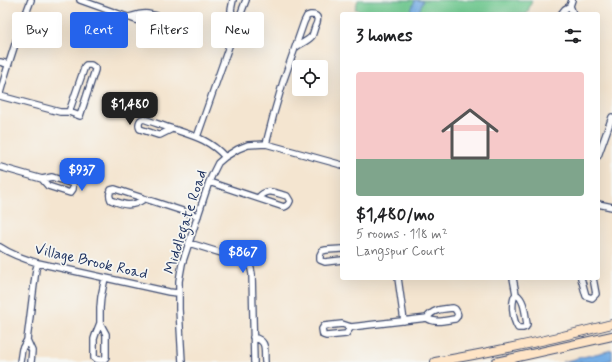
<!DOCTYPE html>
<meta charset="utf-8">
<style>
:root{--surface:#fff;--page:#f2f2f2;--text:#202124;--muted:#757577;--line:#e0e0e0;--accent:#2563eb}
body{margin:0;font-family:Mynerve,sans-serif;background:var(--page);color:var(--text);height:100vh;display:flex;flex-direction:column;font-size:15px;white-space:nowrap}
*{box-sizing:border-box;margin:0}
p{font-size:13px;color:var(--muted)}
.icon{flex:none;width:22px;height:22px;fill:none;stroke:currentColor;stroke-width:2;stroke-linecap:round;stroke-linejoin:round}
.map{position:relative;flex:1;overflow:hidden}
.side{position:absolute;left:340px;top:12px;width:260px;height:268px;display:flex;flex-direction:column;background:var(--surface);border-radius:4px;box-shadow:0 4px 16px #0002}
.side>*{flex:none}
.guide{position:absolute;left:12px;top:12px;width:268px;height:36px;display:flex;gap:8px}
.controls{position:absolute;left:292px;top:60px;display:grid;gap:8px}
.controls a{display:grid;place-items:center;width:36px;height:36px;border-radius:4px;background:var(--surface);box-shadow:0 4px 16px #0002;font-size:20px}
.price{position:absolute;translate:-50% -34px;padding:0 9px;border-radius:8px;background:var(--accent);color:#fff;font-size:13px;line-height:26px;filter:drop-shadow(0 1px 2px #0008)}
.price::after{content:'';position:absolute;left:50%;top:24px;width:12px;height:9px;margin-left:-6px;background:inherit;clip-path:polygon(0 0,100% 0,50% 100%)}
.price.active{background:#222;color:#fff}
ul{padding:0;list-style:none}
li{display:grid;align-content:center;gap:8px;height:212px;padding:0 16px}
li+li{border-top:1px solid var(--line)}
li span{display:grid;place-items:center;height:124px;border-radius:4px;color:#555}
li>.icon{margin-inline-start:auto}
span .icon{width:72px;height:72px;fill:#fffc;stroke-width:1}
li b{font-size:17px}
h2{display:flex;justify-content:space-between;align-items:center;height:48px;padding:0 16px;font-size:17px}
.chip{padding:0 14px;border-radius:4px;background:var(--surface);box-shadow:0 4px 16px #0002;font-size:14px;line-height:36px}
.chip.active{background:var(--accent);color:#fff}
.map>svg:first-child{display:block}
.green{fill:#70c990;stroke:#467c77}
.water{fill:#76aee5;stroke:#486ea2}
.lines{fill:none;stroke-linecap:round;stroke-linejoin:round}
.street-casing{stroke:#3c4a6f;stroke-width:8}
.secondary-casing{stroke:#3c4a6f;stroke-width:10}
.street{stroke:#fff;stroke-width:5.5}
.secondary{stroke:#fee4c6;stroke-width:8}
.labels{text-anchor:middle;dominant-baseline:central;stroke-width:3.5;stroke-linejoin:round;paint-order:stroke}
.street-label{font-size:15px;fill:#1b2f5e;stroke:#f6f6f2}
</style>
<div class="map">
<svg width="612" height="362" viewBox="0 0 612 362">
<rect width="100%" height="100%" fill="#f6f6f2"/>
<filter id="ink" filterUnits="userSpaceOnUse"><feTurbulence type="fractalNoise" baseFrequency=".025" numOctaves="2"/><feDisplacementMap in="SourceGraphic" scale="8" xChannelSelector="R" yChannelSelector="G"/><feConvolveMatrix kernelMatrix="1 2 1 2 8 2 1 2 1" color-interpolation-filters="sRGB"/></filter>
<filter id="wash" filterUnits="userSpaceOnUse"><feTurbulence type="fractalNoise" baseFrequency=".012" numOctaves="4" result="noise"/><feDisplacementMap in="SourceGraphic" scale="16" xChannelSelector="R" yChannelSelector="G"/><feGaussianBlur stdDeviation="0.9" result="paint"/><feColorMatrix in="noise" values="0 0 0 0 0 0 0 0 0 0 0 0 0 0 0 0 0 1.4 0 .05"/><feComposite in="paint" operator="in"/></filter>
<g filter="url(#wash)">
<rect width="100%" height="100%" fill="#f4e5d0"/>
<path class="green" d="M358 0H532L527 14H370L355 9Z"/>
<path class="water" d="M415 0 423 1 418 14 410 13Z
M612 350V360L603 362H562Z"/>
</g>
<g filter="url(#ink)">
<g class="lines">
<g class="street-casing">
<path id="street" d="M80 0 161 29H163L166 24V20L164 18C147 13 146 12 129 17
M233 0 231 10 236 25
M570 6 572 11 573 14
M561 14 565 9 570 6 572 0
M0 62 8 64
M0 93C9 61 19 31 31 0
M0 96 60 112H69L80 116 95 70V68L91 65H86L85 66 69 112
M172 129 160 135H158L140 129C138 125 139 120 143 119 153 122 163 126 173 129 194 136 210 140 225 157
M197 137 236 26 246 0
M266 144 274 113 283 82 304 22 307 16 310 15C320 14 318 21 315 27 314 30 313 34 312 36 308 41 300 44 296 47
M598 156 612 117
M0 167 42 179 48 186 70 193 73 189V184L52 177 42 179
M209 182 284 207C288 206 289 204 290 201L287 196C275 193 267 187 258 198
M144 199C131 208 124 205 111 200 109 196 109 194 111 190L115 189 198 216
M598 204 612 207
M189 243 244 260C250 264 251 267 252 274L254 362
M0 247C12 255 24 259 38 263L169 292 178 293
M342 249 326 250 322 251 320 255V260L325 262 342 260
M398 278 404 321
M513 278 516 294C510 302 513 320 518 328H523L526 327 527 324C525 314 525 300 516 294
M581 278 586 296 592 298 596 294 593 278
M100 323 106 334V357C103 362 98 360 94 358V339L96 333 100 323V308L101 297 105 278
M351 327 346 334 326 336 323 335 322 329 324 326 342 324 351 327 427 318C435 324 446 320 455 319 459 315 458 313 455 309L453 308C443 309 433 309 427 318
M253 337C268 341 264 349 265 362
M27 340 32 351 31 362
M20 362 22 349 27 340 36 269 38 263
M182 362 179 309V281L182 264 209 182 213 173 218 163 225 157 238 149 248 145 266 144 342 165"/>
</g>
<g class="secondary-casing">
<path id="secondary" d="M435 362C494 352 553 339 612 324
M496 362 612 336"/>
</g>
<use href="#street" class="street"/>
<use href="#secondary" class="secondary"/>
</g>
</g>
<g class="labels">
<g class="street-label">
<text transform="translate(186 222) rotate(-72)">Middlegate Road</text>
<text transform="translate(91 262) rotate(13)">Village Brook Road</text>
</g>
</g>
</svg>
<div class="controls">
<a><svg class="icon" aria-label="locate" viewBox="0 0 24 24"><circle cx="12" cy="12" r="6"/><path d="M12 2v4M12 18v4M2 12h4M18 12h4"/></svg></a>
</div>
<b class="price active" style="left:130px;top:126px">$1,480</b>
<b class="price" style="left:82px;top:192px">$937</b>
<b class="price" style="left:243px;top:274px">$867</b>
<div class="guide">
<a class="chip">Buy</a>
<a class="chip active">Rent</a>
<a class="chip">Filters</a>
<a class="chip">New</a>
</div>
<section class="side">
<h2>3 homes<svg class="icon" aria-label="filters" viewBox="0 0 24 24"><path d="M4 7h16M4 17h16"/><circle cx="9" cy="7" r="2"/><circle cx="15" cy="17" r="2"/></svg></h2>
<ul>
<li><span style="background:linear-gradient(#f6c9c9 70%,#7fa58c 0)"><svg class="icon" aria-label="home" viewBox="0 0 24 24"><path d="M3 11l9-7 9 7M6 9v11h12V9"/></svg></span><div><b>$1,480/mo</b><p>5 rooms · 118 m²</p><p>Langspur Court</p></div></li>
</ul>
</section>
</div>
